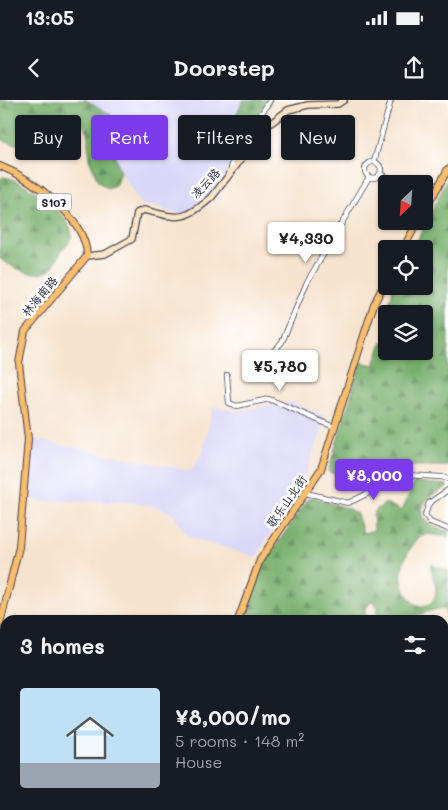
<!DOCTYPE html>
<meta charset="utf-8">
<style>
:root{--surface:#171b24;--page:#242831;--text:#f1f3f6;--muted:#9ea1a6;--accent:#7c3aed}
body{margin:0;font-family:Mali,"LXGW WenKai TC",sans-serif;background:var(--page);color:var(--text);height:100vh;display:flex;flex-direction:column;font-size:19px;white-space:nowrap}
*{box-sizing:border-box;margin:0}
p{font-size:16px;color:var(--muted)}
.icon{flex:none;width:28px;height:28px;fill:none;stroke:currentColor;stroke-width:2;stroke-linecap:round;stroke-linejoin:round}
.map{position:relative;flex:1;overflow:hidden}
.sheet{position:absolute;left:0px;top:515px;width:449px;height:195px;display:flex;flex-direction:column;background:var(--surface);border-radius:15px 15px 0 0;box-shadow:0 1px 4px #0004}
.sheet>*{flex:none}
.hud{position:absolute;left:15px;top:15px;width:419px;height:45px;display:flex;gap:10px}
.needle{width:32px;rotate:205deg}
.buttons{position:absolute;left:378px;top:75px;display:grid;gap:10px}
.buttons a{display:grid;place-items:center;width:55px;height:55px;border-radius:5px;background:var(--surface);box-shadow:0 1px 4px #0004;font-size:25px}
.price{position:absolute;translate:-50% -42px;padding:0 11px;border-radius:5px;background:#fff;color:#222;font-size:16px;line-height:32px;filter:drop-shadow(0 1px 2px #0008)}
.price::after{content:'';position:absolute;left:50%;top:30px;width:15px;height:11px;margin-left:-8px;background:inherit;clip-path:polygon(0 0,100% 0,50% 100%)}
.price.on{background:var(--accent);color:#fff}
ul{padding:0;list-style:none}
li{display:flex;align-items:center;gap:15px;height:125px;padding:0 20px}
li span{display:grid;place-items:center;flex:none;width:140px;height:100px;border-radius:5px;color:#555}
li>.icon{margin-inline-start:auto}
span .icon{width:60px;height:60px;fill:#fffc;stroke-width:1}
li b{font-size:21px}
h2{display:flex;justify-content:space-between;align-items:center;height:60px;padding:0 20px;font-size:21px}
.tag{padding:0 18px;border-radius:5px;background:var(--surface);box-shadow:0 1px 4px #0004;font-size:18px;line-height:45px}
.tag.on{background:var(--accent);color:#fff}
.status{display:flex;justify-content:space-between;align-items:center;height:35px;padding:0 25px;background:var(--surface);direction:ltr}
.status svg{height:14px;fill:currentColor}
header{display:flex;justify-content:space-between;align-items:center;height:65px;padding:0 20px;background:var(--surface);font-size:22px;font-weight:700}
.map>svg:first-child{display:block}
.built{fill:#d9d7f7}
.forest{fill:url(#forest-firs);stroke:#4c6853}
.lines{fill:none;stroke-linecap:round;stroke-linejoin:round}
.minor-casing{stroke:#423f51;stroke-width:6}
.secondary-casing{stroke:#423f51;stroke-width:8}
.primary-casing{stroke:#423f51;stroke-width:8}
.minor{stroke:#fff;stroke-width:4.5}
.secondary{stroke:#fde5c5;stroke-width:5.5}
.primary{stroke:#fabe6d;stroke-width:6}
.labels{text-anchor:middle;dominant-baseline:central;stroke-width:5;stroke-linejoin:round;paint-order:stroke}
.shield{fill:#fff;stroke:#646476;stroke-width:1}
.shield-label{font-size:11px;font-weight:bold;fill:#22223b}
.street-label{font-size:12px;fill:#22223b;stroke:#fff}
</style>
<div class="status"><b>13:05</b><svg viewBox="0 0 49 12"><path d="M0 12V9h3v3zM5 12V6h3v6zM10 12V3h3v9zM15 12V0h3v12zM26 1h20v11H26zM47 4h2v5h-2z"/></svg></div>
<header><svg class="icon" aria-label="back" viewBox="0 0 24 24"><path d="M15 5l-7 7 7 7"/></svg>Doorstep<svg class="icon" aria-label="share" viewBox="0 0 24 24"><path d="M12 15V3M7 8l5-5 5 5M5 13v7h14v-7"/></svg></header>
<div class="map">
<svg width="448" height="710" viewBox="0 0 448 710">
<defs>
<pattern id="forest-firs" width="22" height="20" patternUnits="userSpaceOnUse" patternTransform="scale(1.25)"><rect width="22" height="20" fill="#76ad6b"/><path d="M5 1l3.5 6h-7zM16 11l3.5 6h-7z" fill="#608c59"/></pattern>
</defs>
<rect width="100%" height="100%" fill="#fff"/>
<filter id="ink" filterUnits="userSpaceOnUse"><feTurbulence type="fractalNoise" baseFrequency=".02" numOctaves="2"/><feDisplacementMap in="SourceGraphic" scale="10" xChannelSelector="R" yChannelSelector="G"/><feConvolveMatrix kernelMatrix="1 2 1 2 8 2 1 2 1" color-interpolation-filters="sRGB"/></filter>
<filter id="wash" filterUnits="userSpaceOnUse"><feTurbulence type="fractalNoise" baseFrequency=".0096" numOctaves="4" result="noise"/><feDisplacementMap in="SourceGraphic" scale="20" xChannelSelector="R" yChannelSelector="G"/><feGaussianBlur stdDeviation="1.12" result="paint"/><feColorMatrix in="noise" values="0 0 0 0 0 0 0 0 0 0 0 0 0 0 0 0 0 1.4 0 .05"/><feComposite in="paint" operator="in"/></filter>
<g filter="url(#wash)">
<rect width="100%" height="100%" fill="#f6e3cd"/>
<path class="built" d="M79 0H266L225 85 209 104 193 115 173 113 152 106 140 105Z
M292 302 327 317 306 373 256 457 188 437 173 414 155 406 127 402 30 401 33 339 190 371 202 355 213 307 238 311Z
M0 687 5 688V705H173L172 710H0Z"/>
<path class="forest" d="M0 0H86L110 14 117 39 114 54 120 73 115 86 108 89 98 82 89 59 87 30 79 19 70 16 56 33 38 36 29 42 15 44 0 39Z
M243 0H272C265 13 259 35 242 37L234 33 232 24Z
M3 77C22 77 66 112 71 130 74 140 67 143 62 150 58 156 56 164 50 169 36 180 12 167 0 159V79Z
M448 78V366H408L364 382 328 372 361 262 374 265 382 242H386V251H424V214H386L394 186H424V149H413Z
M414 382 447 385V387C442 390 434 393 430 397 410 416 430 427 448 431V437C441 437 431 433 424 435 419 436 416 441 413 445 397 466 397 492 419 507 444 503 435 483 430 466L431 464 448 471V517L443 509C431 508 423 516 411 515L409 520H378L376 503 371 502 365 510 366 517 359 520H244L264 463 308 399 312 397 349 409 357 414 363 433 374 430 373 415 377 409 386 403 402 411Z
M448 528V710H411L408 705H444V536Z
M196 705H400L403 710H194Z"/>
</g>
<g filter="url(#ink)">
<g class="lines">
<g class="minor-casing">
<path id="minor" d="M365 70a8 8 0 1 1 16 0a8 8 0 1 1-16 0Z
M374 62 391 0
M230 72 234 57 270 0
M380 74 403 84
M424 92 432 96
M263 263 282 242 307 182 369 77
M227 275 229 303 237 306 269 299 334 327
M448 390 429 403 425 415 430 422 448 429
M306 393 348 403 406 375 442 377 448 379
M0 536 5 540
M444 566 448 567
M329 705V710
M404 705 408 710"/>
</g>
<g class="secondary-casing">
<path id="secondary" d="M87 156 105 154 132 139 137 113 144 110C178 118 183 123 212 97L267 26 288 10 308 5 338 4 344 0"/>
</g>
<g class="primary-casing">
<path id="primary" d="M0 66C33 79 86 118 87 156L25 231 19 263 28 339 19 447 0 524
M424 112 448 69
M403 149 418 121
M238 520 260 460 321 369 374 204 386 180
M175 710 176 705"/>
</g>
<use href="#minor" class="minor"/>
<use href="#secondary" class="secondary"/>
<use href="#primary" class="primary"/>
</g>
</g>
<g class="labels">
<rect class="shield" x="36.5" y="93.5" width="35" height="17" rx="4"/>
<g class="shield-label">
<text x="54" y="102">S107</text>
</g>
<g class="street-label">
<text transform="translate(205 83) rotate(-47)">凌云路</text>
<text transform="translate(39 196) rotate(-50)">林海南路</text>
<text transform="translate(286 401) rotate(-55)">歌乐山北街</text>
</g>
</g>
</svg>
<div class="buttons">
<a><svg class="needle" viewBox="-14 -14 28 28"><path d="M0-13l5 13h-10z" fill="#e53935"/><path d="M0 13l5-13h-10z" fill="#9ea1a6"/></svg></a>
<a><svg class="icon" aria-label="locate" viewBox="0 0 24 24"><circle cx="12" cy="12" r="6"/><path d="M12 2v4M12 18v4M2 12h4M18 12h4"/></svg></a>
<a><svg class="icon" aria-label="layers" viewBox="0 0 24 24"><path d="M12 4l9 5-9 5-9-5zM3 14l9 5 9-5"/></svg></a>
</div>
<b class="price" style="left:306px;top:164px">¥4,330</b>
<b class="price" style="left:280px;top:292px">¥5,780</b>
<b class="price on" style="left:374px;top:401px">¥8,000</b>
<div class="hud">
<a class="tag">Buy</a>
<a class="tag on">Rent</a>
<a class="tag">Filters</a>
<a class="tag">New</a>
</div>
<section class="sheet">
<h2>3 homes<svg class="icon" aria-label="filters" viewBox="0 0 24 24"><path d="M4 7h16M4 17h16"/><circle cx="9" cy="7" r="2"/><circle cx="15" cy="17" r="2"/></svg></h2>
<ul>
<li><span style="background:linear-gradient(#bfe0f5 75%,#9aa5b1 0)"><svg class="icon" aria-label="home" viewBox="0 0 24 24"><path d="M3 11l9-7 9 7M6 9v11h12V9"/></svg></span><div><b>¥8,000/mo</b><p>5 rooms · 148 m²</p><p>House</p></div></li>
</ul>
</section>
</div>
